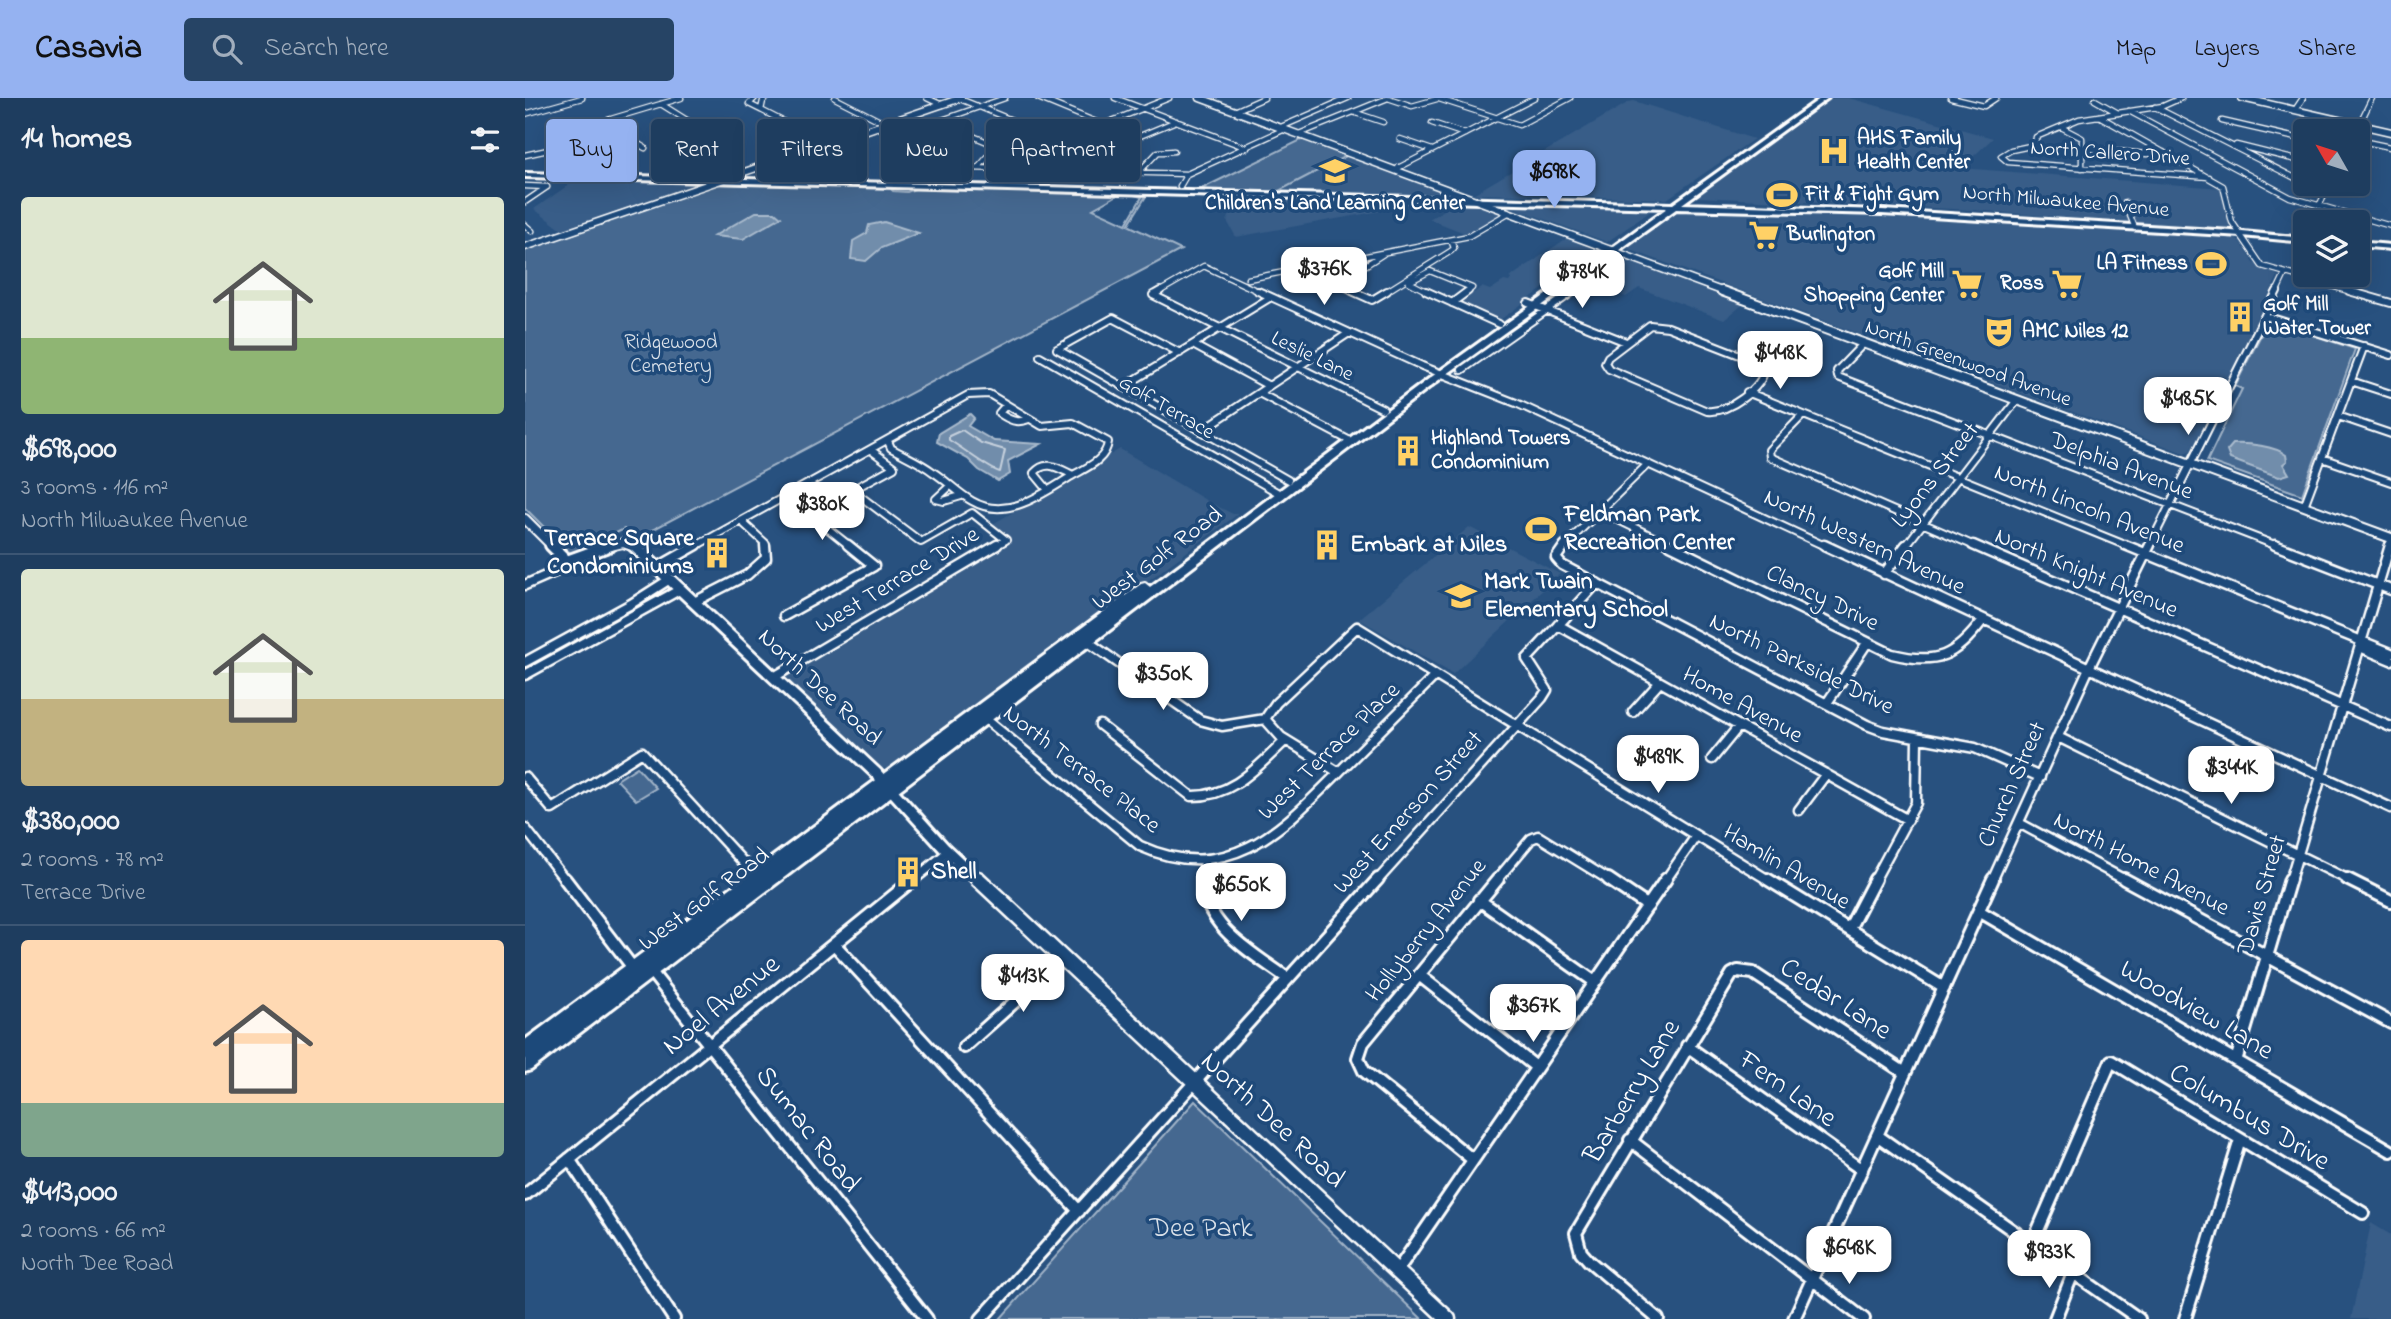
<!DOCTYPE html>
<meta charset="utf-8">
<style>
:root{--surface:#1e3d5f;--page:#264465;--text:#f1f3f6;--muted:#a1aebd;--line:#3c5674;--accent:#95b2f1}
body{margin:0;font-family:"Indie Flower",sans-serif;background:var(--page);color:var(--text);height:100vh;display:flex;flex-direction:column;font-size:26px;white-space:nowrap}
*{box-sizing:border-box;margin:0}
p{font-size:23px;color:var(--muted)}
.icon{flex:none;width:38px;height:38px;fill:none;stroke:currentColor;stroke-width:2;stroke-linecap:round;stroke-linejoin:round}
.map{position:relative;flex:1;overflow:hidden}
.details{display:flex;flex-direction:column;background:var(--surface);width:525px}
.details>*{flex:none}
.hud{position:absolute;left:21px;top:21px;width:665px;height:63px;display:flex;gap:14px}
.needle{width:46px;rotate:309deg}
.fabs{position:absolute;left:1768px;top:21px;display:grid;gap:14px}
.fabs a{display:grid;place-items:center;width:77px;height:77px;border-radius:7px;background:var(--surface);box-shadow:0 7px 28px #0002,0 0 0 2px var(--line);font-size:35px}
.price{position:absolute;translate:-50% -60px;padding:0 16px;border-radius:14px;background:#fff;color:#222;font-size:23px;line-height:46px;filter:drop-shadow(0 2px 4px #0008)}
.price::after{content:'';position:absolute;left:50%;top:42px;width:21px;height:16px;margin-left:-10px;background:inherit;clip-path:polygon(0 0,100% 0,50% 100%)}
.price.current{background:var(--accent);color:#111}
ul{padding:0;list-style:none}
li{display:grid;align-content:center;gap:14px;height:371px;padding:0 21px}
li+li{border-top:2px solid var(--line)}
li span{display:grid;place-items:center;height:217px;border-radius:7px;color:#555}
li>.icon{margin-inline-start:auto}
span .icon{width:126px;height:126px;fill:#fffc;stroke-width:1}
li b{font-size:30px}
h2{display:flex;justify-content:space-between;align-items:center;height:84px;padding:0 21px;font-size:30px}
.tag{padding:0 24px;border-radius:7px;background:var(--surface);box-shadow:0 7px 28px #0002,0 0 0 2px var(--line);font-size:24px;line-height:63px}
.tag.current{background:var(--accent);color:#111}
header{display:flex;align-items:center;gap:42px;box-sizing:border-box;height:98px;padding:0 35px;background:var(--accent);color:#111}
header strong{font-size:33px}
nav{display:flex;gap:38px;margin-inline-start:auto;font-size:24px}
.search{width:490px;height:63px;background:var(--page);display:flex;align-items:center;gap:18px;box-sizing:border-box;padding:0 24px;border-radius:7px;color:var(--muted);font-size:26px}
main{display:flex;flex:1;min-height:0}
.map>svg:first-child{display:block}
.built{fill:#375d88}
.green{fill:#446890;stroke:#a2b4c8;stroke-width:2}
.water{fill:#718dab;stroke:#aabbcd;stroke-width:2}
.lines{fill:none;stroke-linecap:round;stroke-linejoin:round}
.shore{stroke:#c6d1dd;stroke-width:2}
.street-far3-casing{stroke:#fff;stroke-width:7}
.street-far2-casing{stroke:#fff;stroke-width:10}
.street-far1-casing{stroke:#fff;stroke-width:13}
.street-casing{stroke:#fff;stroke-width:16}
.secondary-far3-casing{stroke:#fff;stroke-width:9}
.secondary-far2-casing{stroke:#fff;stroke-width:12}
.secondary-far1-casing{stroke:#fff;stroke-width:16}
.secondary-casing{stroke:#fff;stroke-width:19}
.primary-casing{stroke:#fff;stroke-width:6}
.street-far3{stroke:#1f4a7a;stroke-width:4.5}
.street-far2{stroke:#1f4a7a;stroke-width:6}
.street-far1{stroke:#1f4a7a;stroke-width:8}
.street{stroke:#1f4a7a;stroke-width:10}
.secondary-far3{stroke:#1f4a7a;stroke-width:6}
.secondary-far2{stroke:#1f4a7a;stroke-width:8}
.secondary-far1{stroke:#1f4a7a;stroke-width:10}
.secondary{stroke:#1f4a7a;stroke-width:14}
.primary{fill:#1f4a7a;fill-rule:evenodd}
.labels{text-anchor:middle;dominant-baseline:central;stroke-width:7;stroke-linejoin:round;paint-order:stroke}
.far-poi-label{font-size:21px;font-weight:bold;fill:#fff;stroke:#1f4a7a;text-anchor:start}
.far-street-label{font-size:21px;fill:#fff;stroke:#1f4a7a}
.far-park-label{font-size:21px;fill:#dae1e9;stroke:#1f4a7a}
.street-label{font-size:24px;fill:#fff;stroke:#1f4a7a}
.poi-label{font-size:24px;font-weight:bold;fill:#fff;stroke:#1f4a7a;text-anchor:start}
.near-street-label{font-size:28px;fill:#fff;stroke:#1f4a7a}
.near-park-label{font-size:28px;fill:#dae1e9;stroke:#1f4a7a}
</style>
<header>
<strong>Casavia</strong>
<div class="search"><svg class="icon" aria-label="search" viewBox="0 0 24 24"><circle cx="10" cy="10" r="6"/><path d="M15 15l6 6"/></svg>Search here</div>
<nav><a>Map</a><a>Layers</a><a>Share</a></nav>
</header>
<main>
<section class="details">
<h2>14 homes<svg class="icon" aria-label="filters" viewBox="0 0 24 24"><path d="M4 7h16M4 17h16"/><circle cx="9" cy="7" r="2"/><circle cx="15" cy="17" r="2"/></svg></h2>
<ul>
<li><span style="background:linear-gradient(#dfe7d0 65%,#8fb573 0)"><svg class="icon" aria-label="home" viewBox="0 0 24 24"><path d="M3 11l9-7 9 7M6 9v11h12V9"/></svg></span><div><b>$698,000</b><p>3 rooms · 116 m²</p><p>North Milwaukee Avenue</p></div></li>
<li><span style="background:linear-gradient(#dfe7d0 60%,#c2b280 0)"><svg class="icon" aria-label="home" viewBox="0 0 24 24"><path d="M3 11l9-7 9 7M6 9v11h12V9"/></svg></span><div><b>$380,000</b><p>2 rooms · 78 m²</p><p>Terrace Drive</p></div></li>
<li><span style="background:linear-gradient(#ffd9b3 75%,#7fa58c 0)"><svg class="icon" aria-label="home" viewBox="0 0 24 24"><path d="M3 11l9-7 9 7M6 9v11h12V9"/></svg></span><div><b>$413,000</b><p>2 rooms · 66 m²</p><p>North Dee Road</p></div></li>
</ul>
</section>
<div class="map">
<svg width="1866" height="1221" viewBox="0 0 1866 1221">
<rect width="100%" height="100%" fill="#28517f"/>
<filter id="ink" filterUnits="userSpaceOnUse"><feTurbulence type="fractalNoise" baseFrequency=".0143" numOctaves="2"/><feDisplacementMap in="SourceGraphic" scale="14" xChannelSelector="R" yChannelSelector="G"/><feConvolveMatrix kernelMatrix="1 2 1 2 8 2 1 2 1" color-interpolation-filters="sRGB"/></filter>
<g filter="url(#ink)">
<path class="built" d="M1304 0H1324L1468 40 1436 70 1696 90 1706 131 1702 133 1448 112 1172 99 1173 96Z
M1109 3 1229 41 1142 101 948 96 1104 4Z
M823 57 917 92 918 94 911 96 752 94Z
M52 81 170 84 172 86 37 132 9 111Z
M714 97 764 98 890 104 884 108 711 139 702 123Z
M933 104 954 106 978 115 942 136 904 121Z
M990 106 1116 109 1126 113 1082 144 986 109Z
M1157 110 1341 115 1708 139 1716 145 1729 165 1753 178 1681 326 1665 353 1659 355 1103 151 1104 146Z
M1042 140 1065 147 1070 153 968 227 927 210 957 189 965 192 979 183 984 184 987 181 984 180Z
M1097 158 1221 204 1199 222 1114 190 1101 199 1055 181 1085 160Z
M595 351 684 404 708 416H713L369 671 356 670 259 581 482 447 483 440 466 427Z
M944 429 1035 476 928 576 834 521Z
M1846 1125 1866 1137V1221H1826Z"/>
<path class="green" d="M780 40 823 57 752 94 674 92Z
M198 84 364 89 368 93 382 94 395 89 598 94 568 111 601 126 617 99 605 96 623 95 603 127 656 152 112 440 99 431 52 455H45L0 410V152Z
M1748 224 1830 251 1777 397 1682 363 1717 291 1710 288 1742 225Z
M112 669 131 690 111 702 92 682Z
M670 1003 897 1221H475Z"/>
<path class="water" d="M231 114H250L256 119 218 141 189 138Z
M359 124 394 135 356 150 341 163 326 161 328 143 342 135 344 127Z
M445 316 449 320 443 328 469 343 516 346 483 363 485 376 473 383 454 372 443 361 412 344 414 335Z
M1708 346C1723 345 1750 348 1761 357L1762 363 1758 366 1764 376 1754 379 1705 361 1702 353Z"/>
<g class="lines">
<path class="shore" d="M437 332 456 345 480 352 475 374C463 371 438 350 424 342V338Z"/>
<g class="street-far3-casing">
<path id="street-far3" d="M230 0 224 6 236 12
M242 0 238 3 236 12 302 46
M310 0 361 26
M402 0 417 7
M513 0 576 26
M590 0 722 50
M911 0 994 27 1045 0
M1426 0 1459 8 1471 0
M1656 0 1638 8 1554 21 1511 39 1510 47 1486 52 1476 58 1483 64 1684 79
M435 1 494 25 495 29 472 48 453 70
M1570 2 1593 15
M136 6 203 48
M1630 9 1780 85
M712 12 739 0
M1770 12 1778 0
M1604 13 1765 99 1866 128
M831 15 858 24
M0 16 57 0
M1574 18 1698 88 1707 124 1737 168 1830 195
M1697 23 1780 42
M76 24 156 0
M76 24 120 50
M907 25 940 36
M352 29 443 70 662 76
M756 29 823 0
M1536 29 1557 40V70
M1831 33 1847 0
M443 36 472 48
M774 36 863 0 887 8 912 1
M371 38 480 0
M875 41 907 52
M1832 42 1865 49
M1711 47 1780 64
M1557 50 1622 56 1638 54
M0 57 23 52 36 58 55 60 103 40
M380 68 411 57
M873 70 1010 0
M565 73 579 53 651 23
M614 74 633 54 649 53 638 54
M499 84 521 55 535 44 644 0
M1781 86 1802 91
M0 88 22 89
M655 88 662 76 760 31
M0 104 22 89
M1600 105 1610 130
M1794 108 1805 86
M0 127 7 133
M778 170 831 195
M723 181 944 138 983 115
M813 185 858 156
M632 195 679 168 737 195
M859 195 926 153 929 150 926 142
M905 195 884 184 905 173 947 190 941 195
M1046 195 1060 185
M1751 195 1760 176"/>
</g>
<g class="street-far2-casing">
<path id="street-far2" d="M733 193 897 268 991 305 1302 449
M827 193 847 202 862 193
M901 193 974 226
M1824 193 1866 205
M628 197 635 193
M628 197 858 311
M927 205 943 193
M1003 205 1101 244
M1740 218 1866 257
M1125 227 1143 229 1233 264 1240 270C1237 291 1203 315 1182 313L1084 271 1080 265 1083 259Z
M1338 246 1312 273 1313 279 1755 449
M668 247 744 288
M532 251 763 382
M532 251 588 220 655 255
M515 258 757 397
M937 272 1049 193
M1826 283 1866 296
M598 289 746 199
M1222 294 1605 449
M734 295 827 344
M481 307 474 315C484 322 492 326 504 321
M1278 317 1244 352 1245 359 1452 449
M1813 318 1866 336
M676 333 824 235
M346 352 369 369 327 392 396 444 447 415 481 442 469 449
M1797 360 1866 384
M424 389 411 401 419 403 436 398
M523 392 509 375C521 361 533 370 548 377
M262 398 326 449
M1779 408 1839 248
M1075 413 1149 449
M216 423 240 445V449
M169 449 443 297 464 296 517 328 548 325 583 344C581 363 560 370 545 379 516 397 481 423 447 403 433 395 422 383 408 374 395 364 380 358 366 350L363 343
M1038 449 1122 367
M1380 449 1492 302
M1624 449 1752 193
M1864 449 1866 443"/>
</g>
<g class="street-far1-casing">
<path id="street-far1" d="M1040 447 1031 460 1037 467 1342 627 1358 633 1450 650 1515 679
M1145 447 1367 556C1412 567 1430 559 1458 522
M1299 447 1866 710
M1448 447 1866 629
M1600 447 1866 555
M1750 447 1866 492
M133 469 172 447
M1359 476 1381 447
M0 487 32 473 42 463
M169 504 222 477 241 460 240 447
M259 518 349 468 323 447
M1033 527 1383 722
M559 541 675 622 697 628 740 621
M1835 549 1866 562
M0 564 106 506 145 481
M0 577 156 491
M249 579 472 447
M1302 605 1342 545
M1108 614 1135 584
M457 618 615 748C706 789 759 729 818 670 849 639 879 609 910 578
M740 621 751 605 832 529 1245 783
M740 621 756 639 813 674
M575 627 666 698C708 699 732 669 761 642
M1533 639 1826 783
M1187 661 1214 628
M0 679 27 711 117 654 231 778
M1274 712 1301 676
M1494 725 1602 783
M0 730 41 783
M387 783 423 754
M678 783 680 761
M852 783 1017 600 1022 592 1002 561 1072 485
M971 783 1006 741 1013 738 1086 783
M1140 783 1171 738
M1349 783 1391 705 1392 640
M1467 783 1564 570 1625 447
M1765 783 1865 447"/>
</g>
<g class="street-casing">
<path id="street" d="M40 781 108 870
M678 781C678 829 728 855 762 880
M1083 781 1123 808
M1242 781 1419 890
M1599 781 1866 925
M1822 781 1866 803
M954 802 1070 884
M1454 813 1866 1053
M1324 831 1350 781
M309 846 554 1113
M123 870 402 1221
M894 877 1011 969
M1162 948 1337 1072
M439 949 538 861
M1711 963 1765 781
M1353 1038 1614 1221
M1105 1042 1339 1221
M44 1061 149 1221
M948 1062 839 973 833 960 838 945 973 781
M0 1097 389 781
M1507 1146 1586 963 1838 1115
M872 1173 1141 781
M456 1221 853 781
M1133 1221 1064 1163 1056 1154 1051 1135 1207 876 1213 873 1228 875 1380 975
M1269 1221 1468 781
M1530 1221 1548 1175
M1660 1221 1715 1042"/>
</g>
<g class="secondary-far3-casing">
<path id="secondary-far3" d="M675 0 1202 195
M1717 0 1866 34
M0 149 436 0"/>
</g>
<g class="secondary-far2-casing">
<path id="secondary-far2" d="M1197 193 1866 440
M0 421 28 449
M81 449 98 445 110 449"/>
</g>
<g class="secondary-far1-casing">
<path id="secondary-far1" d="M26 447 42 463 86 447
M108 447 352 676 420 751 454 783"/>
</g>
<g class="secondary-casing">
<path id="secondary" d="M453 781 923 1221"/>
</g>
<g class="primary-casing">
<path id="primary" d="M1296 0H1303L1157 106 1357 112 1707 133 1780 140V144L1717 138 1357 116 1151 111 911 284 6 972 0 974V942L616 486 620 485 625 489 905 280 1142 110 0 79V75L1148 106Z
M1832 144 1866 147V151L1832 148Z"/>
</g>
<use href="#street-far3" class="street-far3"/>
<use href="#street-far2" class="street-far2"/>
<use href="#street-far1" class="street-far1"/>
<use href="#street" class="street"/>
<use href="#secondary-far3" class="secondary-far3"/>
<use href="#secondary-far2" class="secondary-far2"/>
<use href="#secondary-far1" class="secondary-far1"/>
<use href="#secondary" class="secondary"/>
<use href="#primary" class="primary"/>
</g>
</g>
<defs>
<g id="hospital-bare" transform="scale(2.415)"><path d="M-5-5h3v3.5h4V-5h3V5h-3V1.5h-4V5h-3Z" fill="#ffd166" stroke="#1f4a7a" stroke-width="2.5" paint-order="stroke"/></g>
<g id="school-bare" transform="scale(2.415)"><path d="M0-5L7-2L0 1L-7-2ZM-4 1L0 2.5L4 1V4Q0 6-4 4Z" fill="#ffd166" stroke="#1f4a7a" stroke-width="2.5" paint-order="stroke"/></g>
<g id="stadium-bare" transform="scale(2.415)"><path d="M0-5a6.5 5 0 1 0 0 10a6.5 5 0 1 0 0-10ZM-3.5-1.8h7v3.6h-7Z" fill="#ffd166" stroke="#1f4a7a" stroke-width="2.5" paint-order="stroke"/></g>
<g id="supermarket-bare" transform="scale(2.415)"><path d="M-6-5.5h2.5l.6 2H6L4.5 2H-2.5L-4.4-4H-6ZM-1.5 3.2a1.3 1.3 0 1 0 .1 0ZM3 3.2a1.3 1.3 0 1 0 .1 0Z" fill="#ffd166" stroke="#1f4a7a" stroke-width="2.5" paint-order="stroke"/></g>
<g id="building-bare" transform="scale(2.415)"><path d="M-4-6H4V6H1V3H-1V6H-4ZM-2.5-4.3h1.7v1.8h-1.7ZM.8-4.3h1.7v1.8H.8ZM-2.5-1h1.7V.8h-1.7ZM.8-1h1.7V.8H.8Z" fill="#ffd166" stroke="#1f4a7a" stroke-width="2.5" paint-order="stroke"/></g>
<g id="theatre-bare" transform="scale(2.415)"><path d="M-5-5.5Q0-4 5-5.5V0Q5 5 0 6Q-5 5-5 0ZM-3.3-2.5H-1v1.5H-3.3ZM1-2.5H3.3v1.5H1ZM-2.8 1Q0 5.5 2.8 1Z" fill="#ffd166" stroke="#1f4a7a" stroke-width="2.5" paint-order="stroke"/></g>
</defs>
<g fill-rule="evenodd">
<use href="#hospital-bare" x="1309" y="53"/>
<use href="#school-bare" x="810" y="73"/>
<use href="#stadium-bare" x="1257" y="97"/>
<use href="#supermarket-bare" x="1239" y="137"/>
<use href="#stadium-bare" x="1686" y="166"/>
<use href="#supermarket-bare" x="1442" y="186"/>
<use href="#supermarket-bare" x="1542" y="186"/>
<use href="#building-bare" x="1715" y="219"/>
<use href="#theatre-bare" x="1474" y="234"/>
<use href="#building-bare" x="883" y="353"/>
<use href="#stadium-bare" x="1016" y="431"/>
<use href="#building-bare" x="802" y="447"/>
<use href="#building-bare" x="192" y="455"/>
<use href="#school-bare" x="936" y="498"/>
<use href="#building-bare" x="383" y="774"/>
</g>
<g class="labels">
<g class="far-poi-label">
<text x="1332" y="41">AHS Family<tspan x="1332" dy="24">Health Center</tspan></text>
<text x="1280" y="97">Fit &amp; Fight Gym</text>
<text x="810" y="106" text-anchor="middle">Children's Land Learning Center</text>
<text x="1262" y="137">Burlington</text>
<text x="1663" y="166" text-anchor="end">LA Fitness</text>
<text x="1419" y="174" text-anchor="end">Golf Mill<tspan x="1419" dy="24">Shopping Center</tspan></text>
<text x="1519" y="186" text-anchor="end">Ross</text>
<text x="1738" y="207">Golf Mill<tspan x="1738" dy="24">Water Tower</tspan></text>
<text x="1497" y="234">AMC Niles 12</text>
<text x="906" y="341">Highland Towers<tspan x="906" dy="24">Condominium</tspan></text>
</g>
<g class="far-street-label">
<text transform="translate(1585 56) rotate(4)">North Callero Drive</text>
<text transform="translate(1541 104) rotate(5)">North Milwaukee Avenue</text>
<text transform="translate(787 259) rotate(26)">Leslie Lane</text>
<text transform="translate(1443 266) rotate(20)">North Greenwood Avenue</text>
<text transform="translate(641 310) rotate(30)">Golf Terrace</text>
</g>
<g class="far-park-label">
<text x="146" y="245">Ridgewood<tspan x="146" dy="24">Cemetery</tspan></text>
</g>
<g class="street-label">
<text transform="translate(1596 369) rotate(21)">Delphia Avenue</text>
<text transform="translate(1411 378) rotate(-52)">Lyons Street</text>
<text transform="translate(1564 412) rotate(22)">North Lincoln Avenue</text>
<text transform="translate(1339 445) rotate(25)">North Western Avenue</text>
<text transform="translate(633 461) rotate(-37)">West Golf Road</text>
<text transform="translate(1561 476) rotate(23)">North Knight Avenue</text>
<text transform="translate(373 483) rotate(-31)">West Terrace Drive</text>
<text transform="translate(1297 501) rotate(26)">Clancy Drive</text>
<text transform="translate(1276 567) rotate(26)">North Parkside Drive</text>
<text transform="translate(294 590) rotate(43)">North Dee Road</text>
<text transform="translate(1217 608) rotate(29)">Home Avenue</text>
<text transform="translate(805 654) rotate(-44)">West Terrace Place</text>
<text transform="translate(556 672) rotate(38)">North Terrace Place</text>
<text transform="translate(1488 687) rotate(-66)">Church Street</text>
<text transform="translate(884 715) rotate(-48)">West Emerson Street</text>
<text transform="translate(1616 767) rotate(28)">North Home Avenue</text>
<text transform="translate(1261 770) rotate(31)">Hamlin Avenue</text>
<text transform="translate(1738 797) rotate(-74)">Davis Street</text>
<text transform="translate(180 802) rotate(-37)">West Golf Road</text>
<text transform="translate(902 833) rotate(-51)">Hollyberry Avenue</text>
</g>
<g class="poi-label">
<text x="1039" y="417">Feldman Park<tspan x="1039" dy="28">Recreation Center</tspan></text>
<text x="169" y="441" text-anchor="end">Terrace Square<tspan x="169" dy="28">Condominiums</tspan></text>
<text x="825" y="447">Embark at Niles</text>
<text x="959" y="484">Mark Twain<tspan x="959" dy="28">Elementary School</tspan></text>
<text x="406" y="774">Shell</text>
</g>
<g class="near-street-label">
<text transform="translate(1310 902) rotate(33)">Cedar Lane</text>
<text transform="translate(197 908) rotate(-39)">Noel Avenue</text>
<text transform="translate(1671 913) rotate(30)">Woodview Lane</text>
<text transform="translate(1262 992) rotate(35)">Fern Lane</text>
<text transform="translate(1108 994) rotate(-59)">Barberry Lane</text>
<text transform="translate(1724 1020) rotate(31)">Columbus Drive</text>
<text transform="translate(747 1023) rotate(43)">North Dee Road</text>
<text transform="translate(282 1032) rotate(52)">Sumac Road</text>
</g>
<g class="near-park-label">
<text x="676" y="1131">Dee Park</text>
</g>
</g>
</svg>
<div class="fabs">
<a><svg class="needle" viewBox="-14 -14 28 28"><path d="M0-13l5 13h-10z" fill="#e53935"/><path d="M0 13l5-13h-10z" fill="#a1aebd"/></svg></a>
<a><svg class="icon" aria-label="layers" viewBox="0 0 24 24"><path d="M12 4l9 5-9 5-9-5zM3 14l9 5 9-5"/></svg></a>
</div>
<b class="price current" style="left:1029px;top:112px">$698K</b>
<b class="price" style="left:799px;top:209px">$376K</b>
<b class="price" style="left:1057px;top:212px">$784K</b>
<b class="price" style="left:1255px;top:293px">$448K</b>
<b class="price" style="left:1663px;top:339px">$485K</b>
<b class="price" style="left:297px;top:444px">$380K</b>
<b class="price" style="left:638px;top:614px">$350K</b>
<b class="price" style="left:1133px;top:697px">$489K</b>
<b class="price" style="left:1706px;top:708px">$344K</b>
<b class="price" style="left:716px;top:825px">$650K</b>
<b class="price" style="left:498px;top:916px">$413K</b>
<b class="price" style="left:1008px;top:946px">$367K</b>
<b class="price" style="left:1324px;top:1188px">$648K</b>
<b class="price" style="left:1524px;top:1192px">$933K</b>
<div class="hud">
<a class="tag current">Buy</a>
<a class="tag">Rent</a>
<a class="tag">Filters</a>
<a class="tag">New</a>
<a class="tag">Apartment</a>
</div>
</div>
</main>
